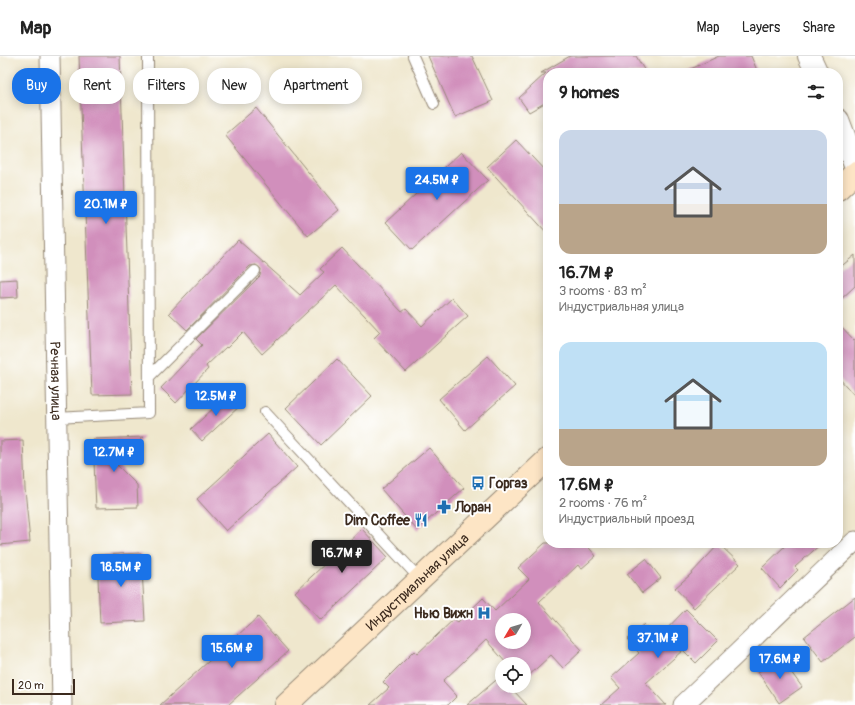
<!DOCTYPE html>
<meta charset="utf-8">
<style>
:root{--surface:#fff;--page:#f6f6f6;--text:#222;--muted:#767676;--line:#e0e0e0;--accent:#1a73e8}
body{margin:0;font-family:Pangolin,sans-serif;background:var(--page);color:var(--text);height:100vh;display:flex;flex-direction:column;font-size:15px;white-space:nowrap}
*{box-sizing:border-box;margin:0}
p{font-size:13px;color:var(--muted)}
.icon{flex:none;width:22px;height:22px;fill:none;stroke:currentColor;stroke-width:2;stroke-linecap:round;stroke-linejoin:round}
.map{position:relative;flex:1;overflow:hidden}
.details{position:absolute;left:543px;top:12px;width:300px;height:480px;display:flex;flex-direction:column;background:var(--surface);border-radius:16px;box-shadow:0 2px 10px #0003}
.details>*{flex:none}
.top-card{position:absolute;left:12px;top:12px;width:380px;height:36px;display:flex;gap:8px}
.needle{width:26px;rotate:232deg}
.tools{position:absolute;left:495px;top:557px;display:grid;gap:8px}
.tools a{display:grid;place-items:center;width:36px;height:36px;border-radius:50%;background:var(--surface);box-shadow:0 2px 10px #0003;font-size:20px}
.scale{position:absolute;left:12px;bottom:10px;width:63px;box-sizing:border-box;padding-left:4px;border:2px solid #3b2a1e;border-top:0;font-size:11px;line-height:14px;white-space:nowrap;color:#3b2a1e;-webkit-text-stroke:3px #fff;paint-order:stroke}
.price{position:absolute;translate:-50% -34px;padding:0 9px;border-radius:4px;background:var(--accent);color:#fff;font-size:13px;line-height:26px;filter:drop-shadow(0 1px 2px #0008)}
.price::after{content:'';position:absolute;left:50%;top:24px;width:12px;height:9px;margin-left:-6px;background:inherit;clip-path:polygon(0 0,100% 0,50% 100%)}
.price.on{background:#222;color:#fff}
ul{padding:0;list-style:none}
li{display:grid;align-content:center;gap:8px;height:212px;padding:0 16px}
li span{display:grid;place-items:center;height:124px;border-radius:12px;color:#555}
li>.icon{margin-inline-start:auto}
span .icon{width:72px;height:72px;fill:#fffc;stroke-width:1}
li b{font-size:17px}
h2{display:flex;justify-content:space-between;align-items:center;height:48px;padding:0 16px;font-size:17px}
.tag{padding:0 14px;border-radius:16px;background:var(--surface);box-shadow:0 2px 10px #0003;font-size:14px;line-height:36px}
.tag.on{background:var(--accent);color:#fff}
header{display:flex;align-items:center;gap:24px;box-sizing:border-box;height:56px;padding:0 20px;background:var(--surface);border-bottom:1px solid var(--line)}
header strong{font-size:19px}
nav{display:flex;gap:22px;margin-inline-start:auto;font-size:14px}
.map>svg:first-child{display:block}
.building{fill:#d18fbc;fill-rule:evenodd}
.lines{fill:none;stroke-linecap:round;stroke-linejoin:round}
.service-casing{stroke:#958876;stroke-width:12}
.minor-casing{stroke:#958876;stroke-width:21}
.tertiary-casing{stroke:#958876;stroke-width:24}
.secondary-casing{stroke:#958876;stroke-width:24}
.service{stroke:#fff;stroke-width:10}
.minor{stroke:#fff;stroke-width:19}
.tertiary{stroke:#fff;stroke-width:22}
.secondary{stroke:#fde5c5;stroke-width:22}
.labels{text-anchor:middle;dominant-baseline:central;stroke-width:4;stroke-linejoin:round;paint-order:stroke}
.street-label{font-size:14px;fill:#3b2a1e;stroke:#fff}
.poi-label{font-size:14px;font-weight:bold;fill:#3b2a1e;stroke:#fff;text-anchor:start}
</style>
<header>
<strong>Map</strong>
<nav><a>Map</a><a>Layers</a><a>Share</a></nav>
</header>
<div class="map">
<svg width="855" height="649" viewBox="0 0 855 649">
<rect width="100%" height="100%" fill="#fff"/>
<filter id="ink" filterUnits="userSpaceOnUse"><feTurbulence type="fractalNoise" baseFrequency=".025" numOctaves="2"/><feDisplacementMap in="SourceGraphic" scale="8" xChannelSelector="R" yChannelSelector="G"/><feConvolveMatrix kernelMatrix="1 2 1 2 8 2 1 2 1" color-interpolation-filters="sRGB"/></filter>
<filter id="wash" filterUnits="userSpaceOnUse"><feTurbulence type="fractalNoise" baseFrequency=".012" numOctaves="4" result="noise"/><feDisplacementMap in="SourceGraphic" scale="16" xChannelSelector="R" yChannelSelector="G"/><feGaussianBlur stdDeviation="0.9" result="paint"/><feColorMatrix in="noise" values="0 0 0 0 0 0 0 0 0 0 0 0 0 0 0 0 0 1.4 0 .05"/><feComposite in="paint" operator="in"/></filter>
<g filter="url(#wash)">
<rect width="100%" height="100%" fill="#efe7cd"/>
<g id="blocks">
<path class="building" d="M79 0H120L132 338 92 339Z
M428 0H472L493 45 455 61Z
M570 0H636L646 17H548V45L529 56 519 42 546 17H541Z
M719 0H751L758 17H682Z
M256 52 339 154 308 180 225 79Z
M516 84 548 118V178L487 111Z
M461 96 488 124 412 194 386 166Z
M238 184 300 239 324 216 320 213 342 192 402 256 406 253 422 270 452 242 468 260 406 316 374 282 380 276 336 229 262 298 243 276 227 292 226 291 206 310 208 313 176 347 161 332 202 289 196 283 260 220 261 213 256 209 250 210 187 274 169 257Z
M855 199V230L838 246V213Z
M17 223 18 241 0 242V224Z
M838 267 855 285V340L838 321Z
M488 300 515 330 465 374 439 343Z
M337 303 372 340 321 389 286 352Z
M230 337 241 349 202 385 191 373Z
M268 378 297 411 226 475 197 443Z
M144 381 117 409 137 429 138 451 96 452 93 383Z
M23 384 25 433 30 486 0 489V385Z
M429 392 464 432 417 474 381 433Z
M362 473 388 501 321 564 295 536Z
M545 487H585L596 500 581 513 578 509 539 546 582 594 563 612 551 599 524 624V608H507L486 584 443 625 457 640 448 649H370L389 632 383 626 414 595 417 598 454 563 458 566 483 542 495 555 529 523 518 512ZM502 564H524V586H502Z
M788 487H822L795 511 798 514 780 532 762 512Z
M719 488 740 508 694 552 675 532 690 519Z
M141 497 145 565 100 567 97 499Z
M646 503 661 522 642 537 627 518Z
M855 541V581L823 606 804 581Z
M686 553 718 585 696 607 683 594 646 627 666 649H601L620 632 611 622 639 597 627 583 644 568 657 583Z
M258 561 288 595 228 649H160Z
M780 601 802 631 779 647 758 616Z
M502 619V630H517L513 634 527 649H467Z"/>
</g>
</g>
<g filter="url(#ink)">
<use href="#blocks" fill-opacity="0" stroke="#958876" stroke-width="1"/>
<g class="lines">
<g class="service-casing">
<path id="service" d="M413 0 434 48
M149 321 255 215
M265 356 420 523
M56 362 149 357 148 0"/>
</g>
<g class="minor-casing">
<g id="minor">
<path id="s1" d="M50 0 62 649"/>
<path d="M683 649 855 485"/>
</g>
</g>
<g class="tertiary-casing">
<path id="tertiary" d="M809 0 817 17
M838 64 855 109"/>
</g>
<g class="secondary-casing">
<g id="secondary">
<path d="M838 133 855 117"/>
<path id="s2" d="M286 649 548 403"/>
</g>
</g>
<use href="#service" class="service"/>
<use href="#minor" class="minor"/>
<use href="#tertiary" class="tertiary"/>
<use href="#secondary" class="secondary"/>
</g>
</g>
<defs>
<g id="bus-bare" transform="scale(1.08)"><path d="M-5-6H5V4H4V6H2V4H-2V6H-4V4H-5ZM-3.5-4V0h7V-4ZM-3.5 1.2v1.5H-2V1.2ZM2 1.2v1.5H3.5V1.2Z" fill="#1f6fb2" stroke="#fff" stroke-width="2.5" paint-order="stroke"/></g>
<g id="pharmacy-bare" transform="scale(1.08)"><path d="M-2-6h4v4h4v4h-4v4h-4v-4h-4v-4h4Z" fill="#1f6fb2" stroke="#fff" stroke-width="2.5" paint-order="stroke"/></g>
<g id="restaurant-bare" transform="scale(1.08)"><path d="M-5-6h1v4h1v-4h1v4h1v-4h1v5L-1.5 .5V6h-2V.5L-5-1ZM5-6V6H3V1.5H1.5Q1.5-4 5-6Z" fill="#1f6fb2" stroke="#fff" stroke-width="2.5" paint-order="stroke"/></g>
<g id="hospital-bare" transform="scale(1.08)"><path d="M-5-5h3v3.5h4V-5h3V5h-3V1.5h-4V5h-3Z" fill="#1f6fb2" stroke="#fff" stroke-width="2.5" paint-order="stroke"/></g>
</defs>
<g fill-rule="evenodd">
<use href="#bus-bare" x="478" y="427"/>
<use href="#pharmacy-bare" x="444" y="451"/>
<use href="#restaurant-bare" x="421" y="464"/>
<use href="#hospital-bare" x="484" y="557"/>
</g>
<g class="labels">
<g class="street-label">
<text stroke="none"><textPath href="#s1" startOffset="325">Речная улица</textPath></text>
<text stroke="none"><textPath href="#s2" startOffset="180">Индустриальная улица</textPath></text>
</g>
<g class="poi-label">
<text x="489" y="427">Горгаз</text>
<text x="455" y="451">Лоран</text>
<text x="410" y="464" text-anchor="end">Dim Coffee</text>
<text x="473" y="557" text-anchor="end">Нью Вижн</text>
</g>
</g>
</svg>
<div class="tools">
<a><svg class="needle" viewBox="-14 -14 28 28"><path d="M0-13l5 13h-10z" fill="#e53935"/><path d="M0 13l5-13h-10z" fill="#767676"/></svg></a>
<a><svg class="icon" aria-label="locate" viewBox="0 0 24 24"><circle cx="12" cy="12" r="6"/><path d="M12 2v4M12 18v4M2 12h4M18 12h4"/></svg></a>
</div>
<div class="scale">20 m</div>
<b class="price" style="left:437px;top:145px">24.5M ₽</b>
<b class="price" style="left:106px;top:169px">20.1M ₽</b>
<b class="price" style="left:216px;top:361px">12.5M ₽</b>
<b class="price" style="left:114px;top:417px">12.7M ₽</b>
<b class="price on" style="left:342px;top:518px">16.7M ₽</b>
<b class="price" style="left:121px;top:532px">18.5M ₽</b>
<b class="price" style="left:658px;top:603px">37.1M ₽</b>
<b class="price" style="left:232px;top:613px">15.6M ₽</b>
<b class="price" style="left:780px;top:624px">17.6M ₽</b>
<div class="top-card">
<a class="tag on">Buy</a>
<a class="tag">Rent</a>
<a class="tag">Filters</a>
<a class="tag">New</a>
<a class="tag">Apartment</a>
</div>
<section class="details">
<h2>9 homes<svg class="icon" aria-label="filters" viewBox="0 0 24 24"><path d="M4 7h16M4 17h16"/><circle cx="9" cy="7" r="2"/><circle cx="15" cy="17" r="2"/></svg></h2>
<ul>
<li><span style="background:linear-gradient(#c9d6e8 60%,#b9a48a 0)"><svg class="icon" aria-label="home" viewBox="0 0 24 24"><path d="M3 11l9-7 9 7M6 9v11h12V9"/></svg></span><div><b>16.7M ₽</b><p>3 rooms · 83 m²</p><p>Индустриальная улица</p></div></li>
<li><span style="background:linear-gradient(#bfe0f5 70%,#b9a48a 0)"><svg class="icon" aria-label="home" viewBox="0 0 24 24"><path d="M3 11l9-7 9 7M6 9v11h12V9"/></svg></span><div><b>17.6M ₽</b><p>2 rooms · 76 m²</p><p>Индустриальный проезд</p></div></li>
</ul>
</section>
</div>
